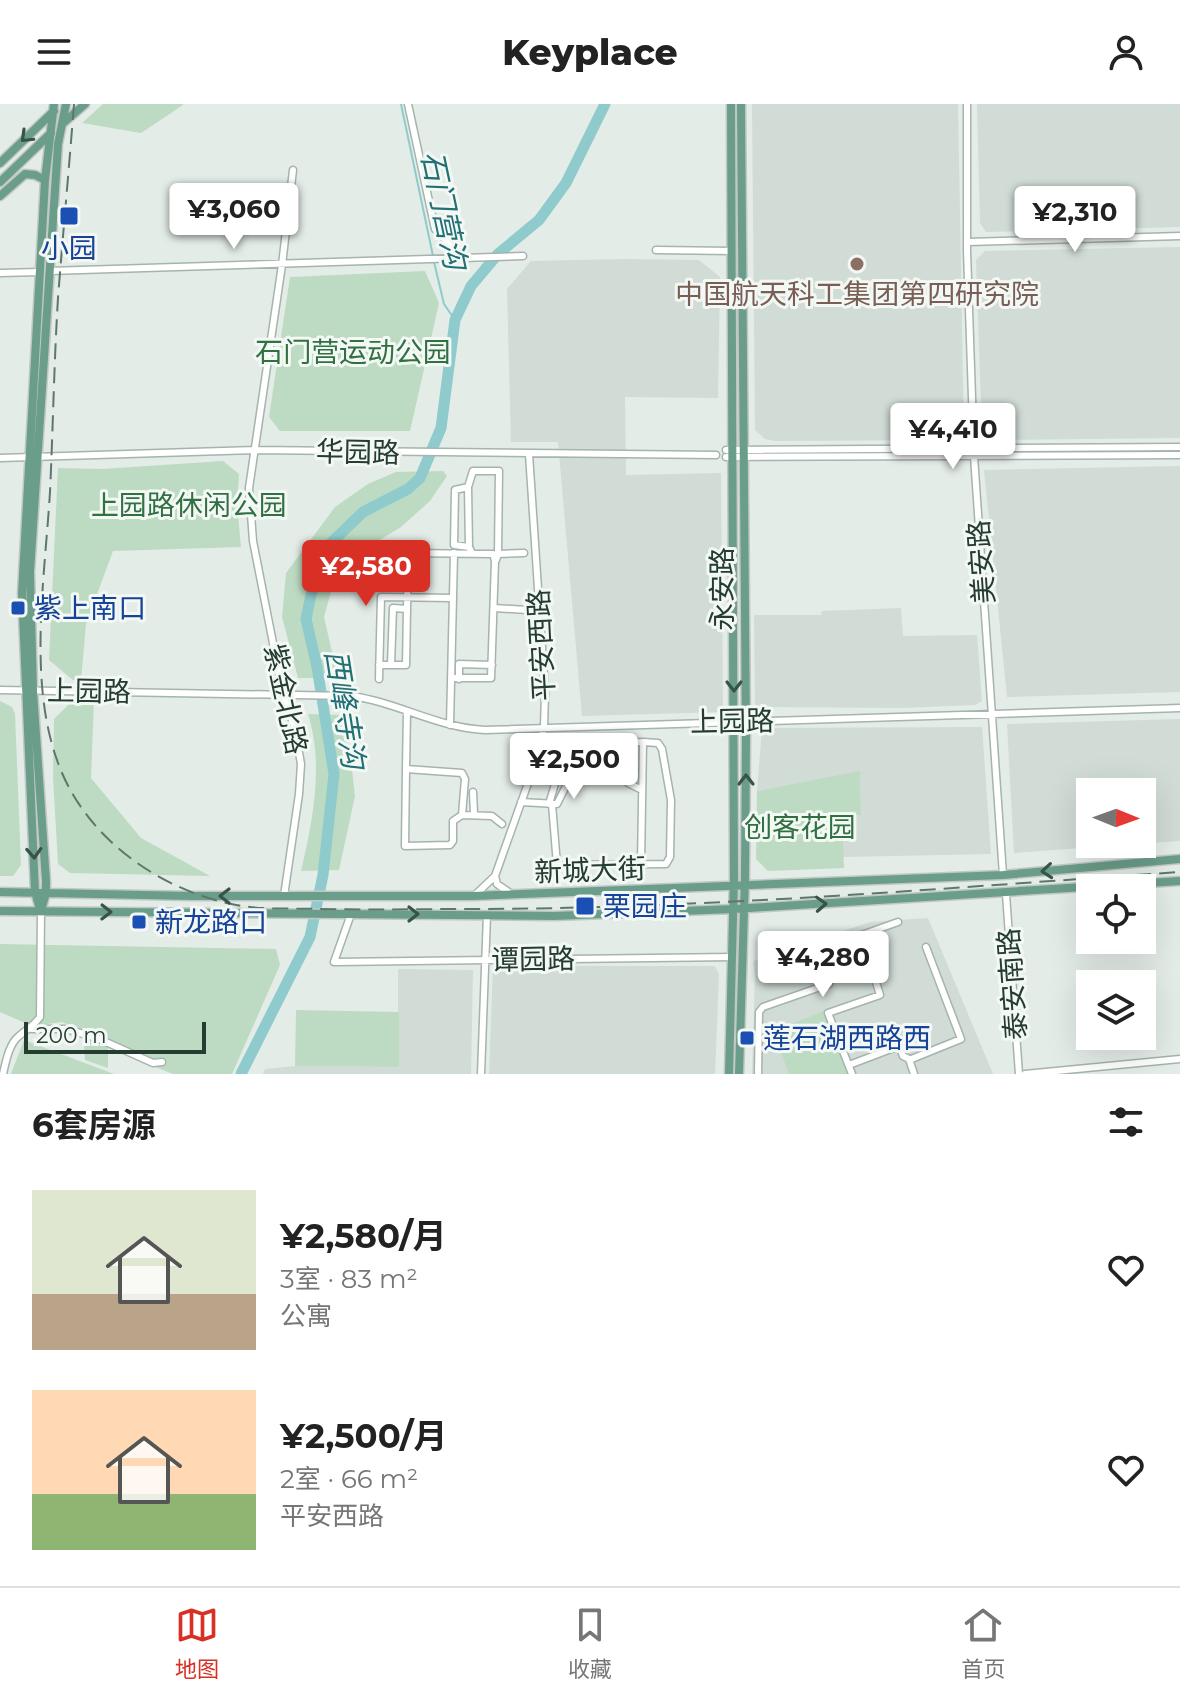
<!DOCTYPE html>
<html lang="zh">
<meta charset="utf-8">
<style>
:root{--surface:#fff;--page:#f2f2f2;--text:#222;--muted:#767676;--line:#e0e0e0;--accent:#d93025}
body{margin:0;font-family:Montserrat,"Noto Sans SC",sans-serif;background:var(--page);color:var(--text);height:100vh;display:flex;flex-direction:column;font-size:30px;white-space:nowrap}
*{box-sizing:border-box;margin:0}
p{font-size:26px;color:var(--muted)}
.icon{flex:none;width:44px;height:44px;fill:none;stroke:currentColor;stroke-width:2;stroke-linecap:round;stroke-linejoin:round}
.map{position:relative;height:970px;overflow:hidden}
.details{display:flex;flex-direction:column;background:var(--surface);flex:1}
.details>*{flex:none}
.needle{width:52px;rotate:91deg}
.controls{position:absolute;left:1076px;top:674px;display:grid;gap:16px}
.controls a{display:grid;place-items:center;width:80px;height:80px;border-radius:0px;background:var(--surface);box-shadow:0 8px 32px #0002;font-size:40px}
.scale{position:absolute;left:24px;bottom:20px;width:182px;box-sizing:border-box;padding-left:8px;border:4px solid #243c32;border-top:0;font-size:22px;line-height:28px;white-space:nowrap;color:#243c32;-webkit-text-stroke:6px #f3f8f5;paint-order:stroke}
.price{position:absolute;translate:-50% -68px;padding:0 18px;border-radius:8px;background:#fff;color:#222;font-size:26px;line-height:52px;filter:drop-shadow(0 2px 4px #0008)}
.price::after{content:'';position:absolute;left:50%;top:48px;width:24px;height:18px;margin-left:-12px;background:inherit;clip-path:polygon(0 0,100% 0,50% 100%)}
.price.active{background:var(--accent);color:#fff}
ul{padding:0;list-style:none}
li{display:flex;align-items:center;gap:24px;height:200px;padding:0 32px}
li span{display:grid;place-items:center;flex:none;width:224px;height:160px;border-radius:0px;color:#555}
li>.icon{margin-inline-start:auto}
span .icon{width:96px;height:96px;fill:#fffc;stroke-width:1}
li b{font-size:34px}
h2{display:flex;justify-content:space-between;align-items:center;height:96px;padding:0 32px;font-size:34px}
header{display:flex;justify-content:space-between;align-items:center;height:104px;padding:0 32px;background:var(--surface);font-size:36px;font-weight:800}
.menu{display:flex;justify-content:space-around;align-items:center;height:112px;border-top:2px solid var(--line);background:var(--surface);font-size:22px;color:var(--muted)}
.menu a{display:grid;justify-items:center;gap:4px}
.menu .active{color:var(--accent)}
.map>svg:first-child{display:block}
.built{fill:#d1dcd6;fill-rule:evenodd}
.green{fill:#bddbc2}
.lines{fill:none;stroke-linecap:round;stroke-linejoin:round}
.stream{stroke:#8fcbcd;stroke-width:2}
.river{stroke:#8fcbcd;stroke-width:11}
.minor-casing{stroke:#a6b4ad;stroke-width:9}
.major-casing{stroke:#c2c8c6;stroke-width:11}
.minor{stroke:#fff;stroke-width:6}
.major{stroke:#6b9e8a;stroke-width:8}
.rail{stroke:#5e776d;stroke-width:2;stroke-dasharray:16 8;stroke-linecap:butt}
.oneway{stroke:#365448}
.transit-dot{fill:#1a4fb4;stroke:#f3f8f5;stroke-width:3}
.education-dot{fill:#8d6e63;stroke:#f3f8f5;stroke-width:3}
.labels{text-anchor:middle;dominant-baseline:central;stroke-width:6;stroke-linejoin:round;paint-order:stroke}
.transit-label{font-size:28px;fill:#164399;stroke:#f3f8f5;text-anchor:start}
.education-label{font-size:28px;fill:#785e54;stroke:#f3f8f5}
.park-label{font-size:28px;fill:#317041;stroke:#f3f8f5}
.street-label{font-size:28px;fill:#243c32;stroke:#f3f8f5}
.water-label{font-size:30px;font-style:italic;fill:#227074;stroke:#f3f8f5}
</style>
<header><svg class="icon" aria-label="menu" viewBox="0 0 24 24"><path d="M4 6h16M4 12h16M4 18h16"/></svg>Keyplace<svg class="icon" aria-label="person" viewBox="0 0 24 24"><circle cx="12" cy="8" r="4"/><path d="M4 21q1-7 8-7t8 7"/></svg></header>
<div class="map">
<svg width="1180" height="970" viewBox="0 0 1180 970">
<rect width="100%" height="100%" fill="#e3ece7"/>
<path class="built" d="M752 0H958L964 331 953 336 775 337 765 335 755 326Z
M977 0H1180V123L986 128 980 119Z
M1180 143V334L991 336 982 330 976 156 985 147Z
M624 155 699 156 720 173 718 294 625 293 626 371 721 369 723 608 582 612 558 338H511L507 185 531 157Z
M1180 362V588L1007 593 984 366Z
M901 504 903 532 977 531 982 597 975 601 902 604 758 603 755 600 754 511H821L822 507Z
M1180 615V737L1014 749 1007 620ZM1090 688H1142V740H1090Z
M982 623 991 750 843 753 842 712 861 711 860 668 757 687 762 624Z
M928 814 993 970H752L755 871 753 857 870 818Z
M493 862H715L719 871 715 970H489Z
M398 865 473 866 471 970H263L265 965 295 962 398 963Z"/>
<path class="green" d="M103 0H183V1L141 29 82 19Z
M425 167 439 199 410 327H280L269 313 290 173Z
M223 357 239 370 237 400 241 443 113 447 86 520 81 576H73L49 556 58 364 102 365Z
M443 367 447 372 430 397 401 423 373 440 346 463 332 484 324 513 338 574H298L282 513 286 469 335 403 368 380 396 368Z
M0 597 12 603 15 610 21 761 13 772H0Z
M72 597H94L91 674 141 734 210 772 70 769 58 760 53 673 54 615Z
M308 610 340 611 351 658 355 692 339 766 301 767C313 716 324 660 308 610Z
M860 667 861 711 842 713 844 764 768 767 756 755 757 687Z
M0 840 276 845 280 861 232 970H173L108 944V964L85 956 83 927 62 918 32 922 0 908Z
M296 906 399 908V963L295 962Z
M824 907 849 970H789L773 927Z
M24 936 114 970H11Z"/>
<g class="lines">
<path class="stream" d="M401 0 433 152
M434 158 444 200 455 216"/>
<path class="river" d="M241 970 310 833 323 771 334 670 317 563 306 515 315 472 331 439 363 408 408 385 420 374 441 324 455 216 471 182 498 150 539 116 566 79 605 0"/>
<g class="minor-casing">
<path id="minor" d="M408 0 435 125 462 154
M967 0V147L974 352 1003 771
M968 138 1180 132
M656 146 732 147
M49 167 523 152
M0 169 40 168
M726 346 1180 343
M726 353 1180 351
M0 354 255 346 716 351
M468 383 473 367H499L498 450 496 456
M469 443 468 383 455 386 454 441 469 443 472 449
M498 450 524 449
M494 504 527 506
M379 561H406L408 449 493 450 495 457 491 574H451
M391 561 393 504 407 505
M379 575 381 493 453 494
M459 575V560L492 561
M0 586 351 592C397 598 438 624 485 626L1180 604
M407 607 406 665 462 669 465 675 462 711 492 712 502 720
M450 621 454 449
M406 666 405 742 450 741 453 737V717L462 711
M624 666 628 679 642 686
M473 688 474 710
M521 698 557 700 574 666 629 667
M549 700 566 643 576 640 643 638 641 759
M552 700 557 761 666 760 670 753 671 696 662 645 658 639 643 638
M495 772 538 651 544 623 545 589 529 350
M1006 790 1019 970
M284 792 299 690 301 660 295 625 283 590 253 437 249 384 282 161 293 66
M474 792 495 772 497 780 513 791
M351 810 334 858 733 853
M32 925H66L97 934 153 959 162 958
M909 956 961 935 926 843
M849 961 899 942 903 952 909 955 914 970
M3 970C6 957 9 940 19 932 28 924 32 924 40 913L41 807
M481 970 487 811
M758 970 759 908 763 903 829 880 817 847 898 818
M852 970 828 909 880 891 861 831
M1025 970 1180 955"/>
</g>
<g class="major-casing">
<path id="major" d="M62 20 85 0
M0 59 54 7
M0 78 51 29
M0 92 25 70 35 71 45 76
M0 788 191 792H473L1003 771 1180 755
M40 805 35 788 22 489 45 76 54 0
M0 807 554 812 734 805 1180 777
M41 807 46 789V777L33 587 30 468 58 40 66 0
M729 970 734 774 731 0
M739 970 745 774 746 632 741 0"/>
</g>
<use href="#minor" class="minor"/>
<use href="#major" class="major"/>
<path class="rail" d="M74 0C69 65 63 129 58 194 54 259 53 324 50 388 45 472 28 575 57 656 83 732 158 786 236 801 263 806 292 804 319 805 369 806 418 805 467 805 705 805 943 784 1180 768"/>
</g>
<defs><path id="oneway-chevron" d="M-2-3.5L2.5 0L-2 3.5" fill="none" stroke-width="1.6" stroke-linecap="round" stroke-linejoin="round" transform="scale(2)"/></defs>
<g class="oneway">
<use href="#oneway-chevron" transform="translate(26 33) rotate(136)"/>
<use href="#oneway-chevron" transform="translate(734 582) rotate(90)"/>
<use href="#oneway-chevron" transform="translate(746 676) rotate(-90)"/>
<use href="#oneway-chevron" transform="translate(34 749) rotate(87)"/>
<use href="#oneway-chevron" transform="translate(1047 767) rotate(175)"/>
<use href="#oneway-chevron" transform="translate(225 792) rotate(-180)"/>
<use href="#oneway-chevron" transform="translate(821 800) rotate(-3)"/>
<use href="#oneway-chevron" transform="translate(106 808) rotate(1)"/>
<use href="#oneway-chevron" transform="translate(413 810)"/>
</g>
<g class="transit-dot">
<rect x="59" y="102" width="20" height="20" rx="4"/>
<rect x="10" y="496" width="16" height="16" rx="4"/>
<rect x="575" y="792" width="20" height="20" rx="4"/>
<rect x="131" y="810" width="16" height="16" rx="4"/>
<rect x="739" y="926" width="16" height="16" rx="4"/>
</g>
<circle class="education-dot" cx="857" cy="160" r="8"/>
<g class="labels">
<g class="transit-label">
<text x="69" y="144" text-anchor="middle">小园</text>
<text x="34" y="504">紫上南口</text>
<text x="603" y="802">栗园庄</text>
<text x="155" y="818">新龙路口</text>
<text x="763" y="934">莲石湖西路西</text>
</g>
<g class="education-label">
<text x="857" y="190">中国航天科工集团第四研究院</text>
</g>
<g class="park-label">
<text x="353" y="248">石门营运动公园</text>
<text x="189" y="401">上园路休闲公园</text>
<text x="800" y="723">创客花园</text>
</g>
<g class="street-label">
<text transform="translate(358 348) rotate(1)">华园路</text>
<text transform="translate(981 458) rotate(-94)">美安路</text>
<text transform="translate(722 485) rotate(-90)">永安路</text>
<text transform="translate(541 541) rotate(-93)">平安西路</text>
<text transform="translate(89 587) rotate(1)">上园路</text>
<text transform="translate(286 595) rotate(78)">紫金北路</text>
<text transform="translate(732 617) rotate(-1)">上园路</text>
<text transform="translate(590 766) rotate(-2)">新城大街</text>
<text transform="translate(533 855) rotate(-1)">谭园路</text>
<text transform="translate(1012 880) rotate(-94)">泰安南路</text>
</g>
<g class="water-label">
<text transform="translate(444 106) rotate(78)">石门营沟</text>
<text transform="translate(345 605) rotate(81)">西峰寺沟</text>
</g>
</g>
</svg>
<div class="controls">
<a><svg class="needle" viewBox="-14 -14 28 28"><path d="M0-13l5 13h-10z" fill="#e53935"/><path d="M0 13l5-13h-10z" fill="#767676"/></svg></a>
<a><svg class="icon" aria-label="locate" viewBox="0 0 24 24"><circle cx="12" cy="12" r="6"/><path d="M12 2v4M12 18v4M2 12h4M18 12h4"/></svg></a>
<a><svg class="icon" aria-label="layers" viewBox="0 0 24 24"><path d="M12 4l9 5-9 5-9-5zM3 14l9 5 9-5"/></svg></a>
</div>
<div class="scale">200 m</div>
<b class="price" style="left:234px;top:147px">¥3,060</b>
<b class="price" style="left:1075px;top:150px">¥2,310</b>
<b class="price" style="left:953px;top:367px">¥4,410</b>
<b class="price active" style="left:366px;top:504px">¥2,580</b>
<b class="price" style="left:574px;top:697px">¥2,500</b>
<b class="price" style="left:823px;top:895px">¥4,280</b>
</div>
<section class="details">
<h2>6套房源<svg class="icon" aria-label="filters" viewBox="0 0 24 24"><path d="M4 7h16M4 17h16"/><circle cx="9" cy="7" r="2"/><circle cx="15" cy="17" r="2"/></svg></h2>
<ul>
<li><span style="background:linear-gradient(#dfe7d0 65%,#b9a48a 0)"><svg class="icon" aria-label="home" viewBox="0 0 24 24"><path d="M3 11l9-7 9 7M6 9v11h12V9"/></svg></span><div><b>¥2,580/月</b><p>3室 · 83 m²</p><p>公寓</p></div><svg class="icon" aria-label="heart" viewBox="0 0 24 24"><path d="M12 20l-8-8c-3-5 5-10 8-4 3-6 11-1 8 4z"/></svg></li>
<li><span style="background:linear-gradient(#ffd9b3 65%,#8fb573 0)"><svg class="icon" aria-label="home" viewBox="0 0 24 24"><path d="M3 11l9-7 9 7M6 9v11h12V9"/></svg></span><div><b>¥2,500/月</b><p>2室 · 66 m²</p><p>平安西路</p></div><svg class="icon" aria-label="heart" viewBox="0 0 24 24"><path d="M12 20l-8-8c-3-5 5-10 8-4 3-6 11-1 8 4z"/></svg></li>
</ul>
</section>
<nav class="menu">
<a class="active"><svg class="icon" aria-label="map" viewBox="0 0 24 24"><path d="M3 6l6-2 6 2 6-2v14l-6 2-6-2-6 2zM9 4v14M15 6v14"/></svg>地图</a>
<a><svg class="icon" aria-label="saved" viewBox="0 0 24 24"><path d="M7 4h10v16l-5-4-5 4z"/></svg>收藏</a>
<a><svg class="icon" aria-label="home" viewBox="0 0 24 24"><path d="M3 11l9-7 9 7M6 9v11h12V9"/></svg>首页</a>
</nav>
